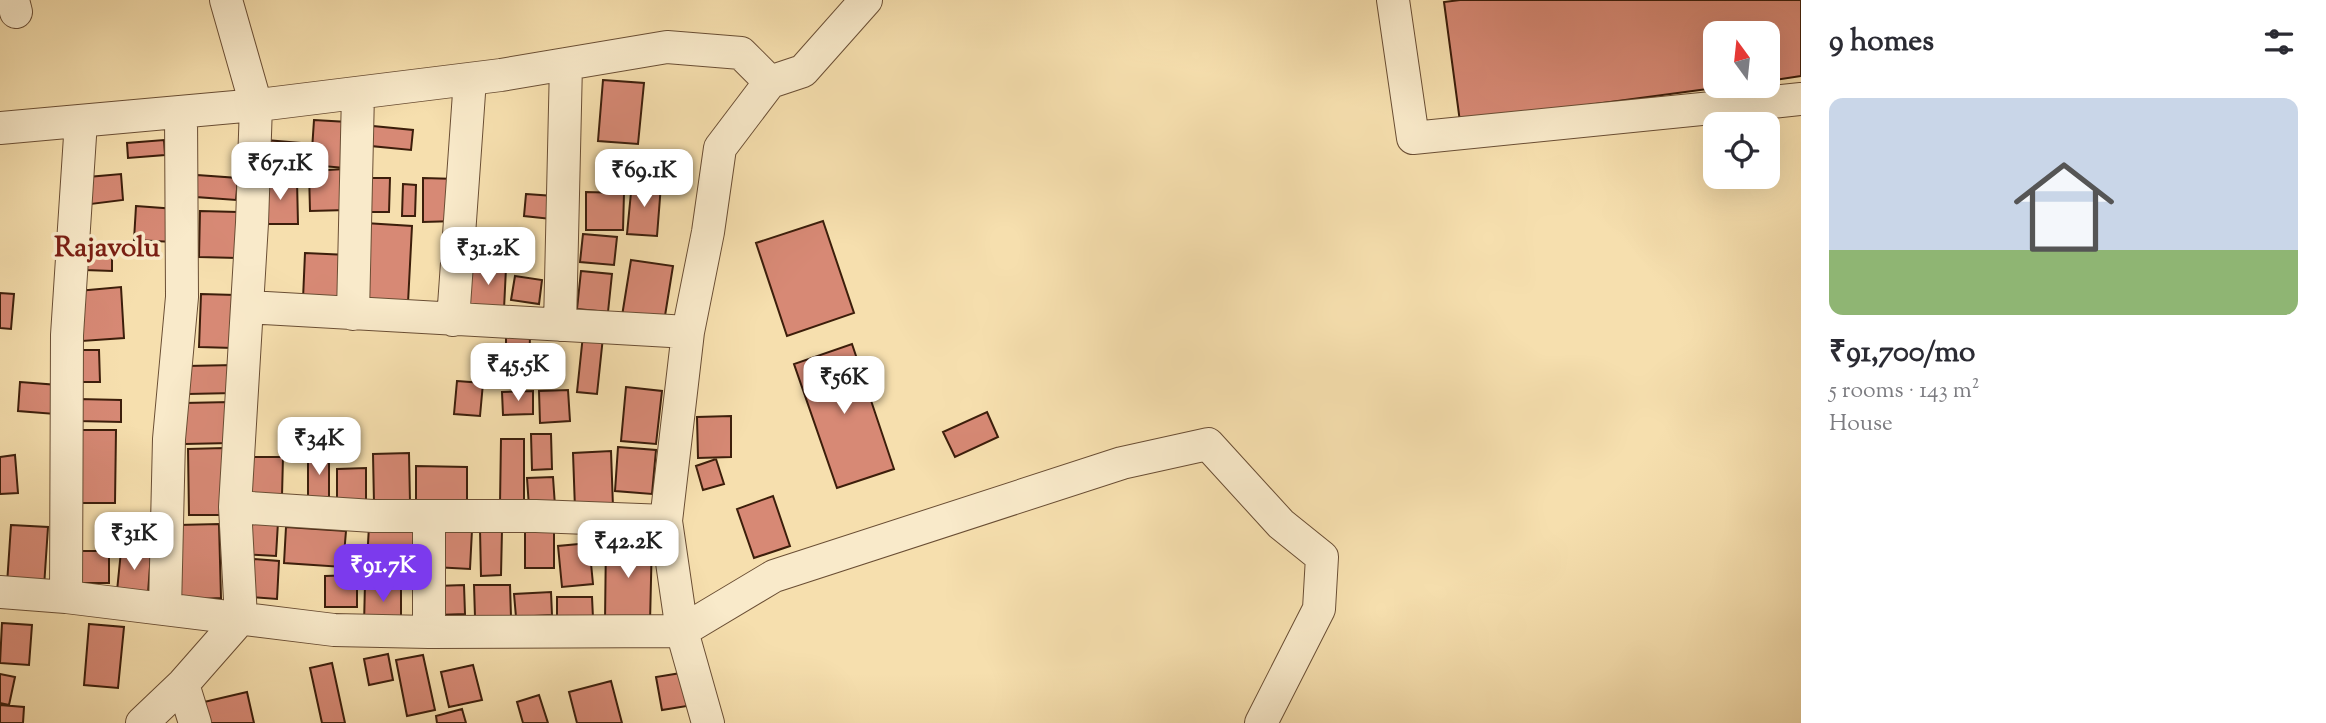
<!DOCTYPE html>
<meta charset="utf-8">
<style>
:root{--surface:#fff;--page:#f7f7f7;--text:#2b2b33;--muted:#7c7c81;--accent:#7c3aed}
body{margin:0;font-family:"Sorts Mill Goudy",serif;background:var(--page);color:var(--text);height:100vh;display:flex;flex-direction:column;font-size:26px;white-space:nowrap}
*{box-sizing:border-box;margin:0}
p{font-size:23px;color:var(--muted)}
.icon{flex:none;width:38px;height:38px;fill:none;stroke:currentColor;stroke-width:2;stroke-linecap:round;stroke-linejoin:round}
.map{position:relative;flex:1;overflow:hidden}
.side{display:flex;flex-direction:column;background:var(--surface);width:525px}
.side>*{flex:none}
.needle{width:46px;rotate:345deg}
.tools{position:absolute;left:1703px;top:21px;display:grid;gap:14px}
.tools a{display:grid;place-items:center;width:77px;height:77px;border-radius:14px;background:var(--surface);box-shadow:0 7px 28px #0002;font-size:35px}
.price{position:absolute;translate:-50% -60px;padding:0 16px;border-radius:14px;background:#fff;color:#222;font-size:23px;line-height:46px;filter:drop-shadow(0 2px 4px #0008)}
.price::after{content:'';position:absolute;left:50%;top:42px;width:21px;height:16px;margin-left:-10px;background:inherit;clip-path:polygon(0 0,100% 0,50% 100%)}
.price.current{background:var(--accent);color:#fff}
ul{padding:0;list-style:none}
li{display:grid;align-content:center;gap:14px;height:371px;padding:0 28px}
li span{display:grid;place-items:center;height:217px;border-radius:14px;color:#555}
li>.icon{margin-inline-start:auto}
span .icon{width:126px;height:126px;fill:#fffc;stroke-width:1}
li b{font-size:30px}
h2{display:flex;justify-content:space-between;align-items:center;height:84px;padding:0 28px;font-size:30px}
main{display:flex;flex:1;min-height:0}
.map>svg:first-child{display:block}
.building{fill:#d78975;stroke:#3c1e0b;stroke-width:2}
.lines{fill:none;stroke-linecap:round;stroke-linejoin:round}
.minor-casing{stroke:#6a4e34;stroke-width:34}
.minor{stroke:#f9eaca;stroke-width:32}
.labels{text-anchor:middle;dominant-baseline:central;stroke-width:7;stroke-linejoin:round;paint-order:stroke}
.quarter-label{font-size:28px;font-weight:bold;fill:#7a1f14;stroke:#f9eaca}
</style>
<main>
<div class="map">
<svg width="1801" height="723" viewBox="0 0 1801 723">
<rect width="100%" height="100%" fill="#f6dfae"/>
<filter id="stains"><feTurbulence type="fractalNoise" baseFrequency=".00286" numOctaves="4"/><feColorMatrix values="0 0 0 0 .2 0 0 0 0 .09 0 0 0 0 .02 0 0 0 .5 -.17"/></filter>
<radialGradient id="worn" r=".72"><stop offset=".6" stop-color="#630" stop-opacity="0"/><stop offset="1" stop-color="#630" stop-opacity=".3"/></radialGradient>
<path class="building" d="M1460 0H1801V76L1768 81V33H1715V86H1730L1460 122 1444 2Z
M603 80 644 83 638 144 598 141Z
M314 120 348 122 345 168 311 165Z
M373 126 413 130 411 150 371 146Z
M164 140 165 155 128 158 127 143Z
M266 140 300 143 297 174 263 171Z
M345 169 347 210 310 211 309 171Z
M121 174 123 200 91 204 88 177Z
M197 175 238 178 236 200 196 197Z
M367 178H390L389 212H366Z
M423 178 457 179V221L423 222Z
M263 180H297L298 224H264Z
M632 182 661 185 657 236 627 234Z
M403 184 416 185 415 216H402Z
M586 192 624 193 623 230H586Z
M526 194 554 196 551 219 524 216Z
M136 206 176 209 174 242 134 240Z
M200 211 238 212 237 258 199 257Z
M823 221 854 313 787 336 756 243Z
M365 223 412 226 408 303 360 300Z
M583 234 617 237 614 265 580 262Z
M85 245H112V271L85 270Z
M305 253 348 255 346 301 303 299Z
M631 260 673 266 664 322 622 316Z
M472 266 506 268 504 309 469 306Z
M581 271 612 274 608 312 577 309Z
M515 276 542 280 539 304 511 300Z
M121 287 124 338 82 341 78 291Z
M0 293 14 294 11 329 0 328Z
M201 294 235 295 233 348 199 347Z
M506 335 530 336 529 372H506Z
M583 335 603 337 597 394 577 392Z
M852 344 894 469 837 488 794 364Z
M78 350H99L100 382H79Z
M234 365V393L188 394 187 366Z
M457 381 483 383 480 416 454 414Z
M20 382 58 385 55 414 18 411Z
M626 387 662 391 656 444 621 441Z
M568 390 570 421 540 423 539 391Z
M533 391V414L503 415 502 392Z
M78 399 121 400V422L78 421Z
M230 402 231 443 185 444 184 403Z
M987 412 998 437 955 457 943 432Z
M731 416V457L698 458 697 417Z
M81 430H116L115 503H80Z
M531 434H551L552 469 532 470Z
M501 439H524V504H500Z
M618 447 656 450 652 494 615 491Z
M224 448V515H189L188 449Z
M611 451 613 507 575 509 573 453Z
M308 453H329V501L308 500Z
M409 453 410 502 374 503 373 454Z
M15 455 18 493 0 494V457Z
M243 457H283L282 496 242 495Z
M716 459 724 484 703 490 696 466Z
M416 466 467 467V505H416Z
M366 468V500H337V469Z
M553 477 555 506 529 507 527 478Z
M773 496 790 546 754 558 737 509Z
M243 520 278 522 276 556 240 554Z
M219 524 221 598 180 600 178 525Z
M11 525 48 527 44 587 7 584Z
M369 526 415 528 413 563 367 561Z
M286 527 346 531 343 567 284 563Z
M436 527 472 530 470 569 434 567Z
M554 529V568H525V530Z
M480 530H502L501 575 481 576Z
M606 538H652L650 623 605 622Z
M589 543 593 584 562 587 558 546Z
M73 551H109V583H73Z
M121 551 151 554 148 593 117 591Z
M254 559 279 561 277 599 251 597Z
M357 575V607H325V576Z
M401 582V625H364L365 583Z
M464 585 465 614 437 615 436 586Z
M474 585H510L511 617H475Z
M551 592 552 615 516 617 514 594Z
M557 597H592L593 618 557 619Z
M2 623 32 625 29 665 0 663Z
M89 624 124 627 118 688 84 685Z
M388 654 393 680 369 685 364 659Z
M423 655 435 710 407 716 396 660Z
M332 663 345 723H322L310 668Z
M473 665 482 700 449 707 441 672Z
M681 673 687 706 662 710 656 677Z
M0 674 15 677 9 705 0 703Z
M611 681 622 723H577L569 692Z
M247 692 254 723H209L204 702Z
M539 695 548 723H523L517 702Z
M0 705 24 707 23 723H0Z
M462 709 466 723H437L436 716Z"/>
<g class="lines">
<g class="minor-casing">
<path id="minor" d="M13 0 16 12
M1393 0 1413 138 1801 99
M0 128 267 104 501 75 667 47 741 53 770 82 803 71 866 0
M247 307 688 332
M353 314 358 93
M453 320 470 79
M560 325 566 64
M235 507 373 516H536L666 521
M429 517V632
M0 592 66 597 334 630 429 632 682 631 774 576 1122 463 1208 444 1281 524 1322 557 1319 609 1261 723
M66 597 67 335 81 121
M165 609 169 439 182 297 181 112
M183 684 195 723
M142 723 183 684 241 618 235 507 252 223 256 105 226 0
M708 723 682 631 666 521 688 332 708 232 720 148 770 82"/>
</g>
<use href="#minor" class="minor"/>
</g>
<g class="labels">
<g class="quarter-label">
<text x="107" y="249">Rajavolu</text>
</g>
</g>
<rect width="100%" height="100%" filter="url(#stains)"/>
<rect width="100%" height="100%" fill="url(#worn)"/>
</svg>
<div class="tools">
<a><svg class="needle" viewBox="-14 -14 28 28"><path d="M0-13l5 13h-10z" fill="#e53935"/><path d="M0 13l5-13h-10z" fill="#7c7c81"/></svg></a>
<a><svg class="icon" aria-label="locate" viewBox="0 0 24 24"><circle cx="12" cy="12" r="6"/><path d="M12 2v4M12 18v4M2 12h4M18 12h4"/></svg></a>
</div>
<b class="price" style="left:280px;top:202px">₹67.1K</b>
<b class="price" style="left:644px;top:209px">₹69.1K</b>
<b class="price" style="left:488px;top:287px">₹31.2K</b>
<b class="price" style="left:518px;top:403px">₹45.5K</b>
<b class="price" style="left:844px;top:416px">₹56K</b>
<b class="price" style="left:319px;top:477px">₹34K</b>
<b class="price" style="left:134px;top:572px">₹31K</b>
<b class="price" style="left:628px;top:580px">₹42.2K</b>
<b class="price current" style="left:383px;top:604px">₹91.7K</b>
</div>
<section class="side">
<h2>9 homes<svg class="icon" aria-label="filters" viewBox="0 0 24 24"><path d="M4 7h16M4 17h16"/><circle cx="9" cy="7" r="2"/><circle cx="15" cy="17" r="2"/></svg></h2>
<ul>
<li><span style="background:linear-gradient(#c9d6e8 70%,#8fb573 0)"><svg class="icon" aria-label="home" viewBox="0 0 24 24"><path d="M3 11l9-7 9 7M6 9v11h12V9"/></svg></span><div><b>₹91,700/mo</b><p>5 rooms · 143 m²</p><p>House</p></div></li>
</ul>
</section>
</main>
